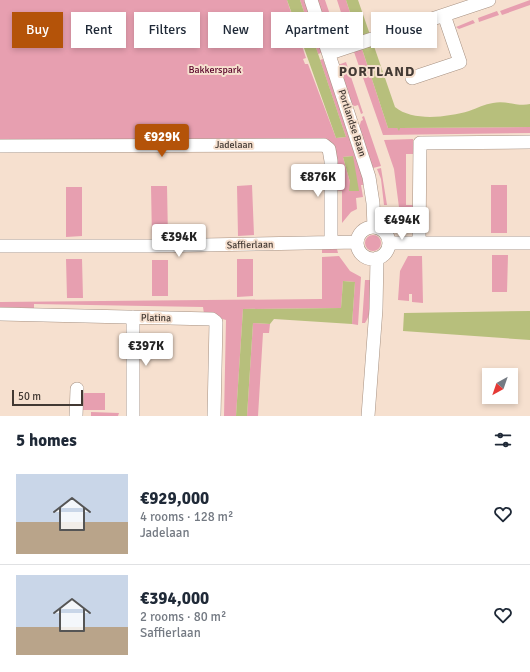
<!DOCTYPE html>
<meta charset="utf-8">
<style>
:root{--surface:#fff;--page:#f2f2f3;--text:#1f2937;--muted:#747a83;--line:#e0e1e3;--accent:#b45309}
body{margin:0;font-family:Signika,sans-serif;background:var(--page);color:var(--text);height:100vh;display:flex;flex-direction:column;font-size:15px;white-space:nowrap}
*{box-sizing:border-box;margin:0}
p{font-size:13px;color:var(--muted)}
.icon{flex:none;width:22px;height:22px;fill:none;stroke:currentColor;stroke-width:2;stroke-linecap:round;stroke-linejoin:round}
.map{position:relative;height:416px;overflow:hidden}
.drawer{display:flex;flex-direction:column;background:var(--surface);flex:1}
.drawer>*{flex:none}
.hud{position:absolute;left:12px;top:12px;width:506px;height:36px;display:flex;gap:8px}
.needle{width:26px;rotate:220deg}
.controls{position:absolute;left:482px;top:368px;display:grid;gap:8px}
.controls a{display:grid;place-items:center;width:36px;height:36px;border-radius:0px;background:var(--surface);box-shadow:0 2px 6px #0003;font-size:20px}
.scale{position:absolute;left:12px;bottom:10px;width:71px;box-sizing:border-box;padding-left:4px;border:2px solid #423933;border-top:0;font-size:11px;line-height:14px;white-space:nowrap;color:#423933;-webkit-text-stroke:3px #f6e0cf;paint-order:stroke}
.price{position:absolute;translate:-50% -34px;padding:0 9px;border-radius:4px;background:#fff;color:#222;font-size:13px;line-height:26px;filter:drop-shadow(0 1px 2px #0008)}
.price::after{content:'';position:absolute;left:50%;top:24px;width:12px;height:9px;margin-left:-6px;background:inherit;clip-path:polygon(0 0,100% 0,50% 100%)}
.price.current{background:var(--accent);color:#fff}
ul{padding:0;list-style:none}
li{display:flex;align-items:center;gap:12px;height:100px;padding:0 16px}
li+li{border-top:1px solid var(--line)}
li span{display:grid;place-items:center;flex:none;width:112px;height:80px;border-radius:0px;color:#555}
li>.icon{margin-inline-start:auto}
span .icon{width:48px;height:48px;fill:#fffc;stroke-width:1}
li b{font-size:17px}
h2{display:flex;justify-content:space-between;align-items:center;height:48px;padding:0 16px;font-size:17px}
.tag{padding:0 14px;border-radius:0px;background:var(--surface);box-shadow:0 2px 6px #0003;font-size:14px;line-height:36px}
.tag.current{background:var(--accent);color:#fff}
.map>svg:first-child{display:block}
.green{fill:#e79fb0;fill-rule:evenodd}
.water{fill:#b7bf7c}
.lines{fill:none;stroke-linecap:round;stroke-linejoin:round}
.minor-casing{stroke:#a69182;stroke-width:14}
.minor{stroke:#fff;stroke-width:13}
.labels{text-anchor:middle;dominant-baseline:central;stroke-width:4;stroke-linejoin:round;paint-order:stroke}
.park-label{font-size:10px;fill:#590328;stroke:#f6e0cf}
.street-label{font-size:10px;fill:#423933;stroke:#f6e0cf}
.district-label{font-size:14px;font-weight:bold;letter-spacing:1px;fill:#423933;stroke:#f6e0cf}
</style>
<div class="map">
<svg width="530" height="416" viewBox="0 0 530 416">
<rect width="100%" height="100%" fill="#f6e0cf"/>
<path class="green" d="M0 0H287L306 58 303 59 305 64H308L336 138 346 137 320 60 323 59 361 164 364 185H361L363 197 356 198 357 209 351 212 342 223V191L334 190 325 141 0 140ZM353 156 349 191 350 182 343 157Z
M300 0H307L324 52 318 54Z
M317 0H325L340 44H336L330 39Z
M337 0H346L358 37 350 40Z
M530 0V5L502 15 500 11Z
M497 11 499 15 479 22 478 18Z
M473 20 475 23 459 29 456 27Z
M362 49 388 128H397L399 130V128L530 127V133L383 135 354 52Z
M346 62 363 113 361 114 358 105 355 106 351 105 338 65Z
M364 116 381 166 373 168 359 128 361 121 363 120 362 117Z
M413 139 414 154H406V205H414L413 228H409L400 215 394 169 384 140Z
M381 168 387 205H384L381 179 377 169Z
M252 185 254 235 238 236 237 186Z
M491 185H507V233H491Z
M151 186H167L168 238 152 239Z
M66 187H82V236L66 237Z
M365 243a8 8 0 1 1 16 0a8 8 0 1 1-16 0Z
M322 247 337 249 338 253H322Z
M492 255H508L507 292H492Z
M339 256 350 271 361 277 358 325 352 324 355 282 343 281 341 308 243 309 236 416H224L226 320 204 314 203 307 34 304V308L0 307V302L322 299V257Z
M408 256H422L423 303 412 302V294H409V301L398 300 400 271Z
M66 259H82L83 298H67Z
M237 259H253V296L237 297Z
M152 260H168V296H152Z
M365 280H370C371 295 373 311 365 323H362Z
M253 323 270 324 269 333H263L258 416H247Z
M83 393H105V410H82Z
M91 412 119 413 118 416H91Z"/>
<path class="water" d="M287 0H300L346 137 336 138Z
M346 0H358L395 107C413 122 448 117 469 111 477 108 485 104 493 103 506 100 518 107 530 104V127L400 128 399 131 397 128H388Z
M353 156 359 191H349L350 182 343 157Z
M343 281 355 282 352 324 274 319 270 324 253 323 247 416H236L243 309 341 308Z
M530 311V340L403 331 404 313Z"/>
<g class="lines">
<g class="minor-casing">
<path id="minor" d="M311 0 369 177 373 203 374 227
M330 53 489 0
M412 78 460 62 444 15
M0 146 324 145 329 149 331 161V242
M357 243a16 16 0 1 1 32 0a16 16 0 1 1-32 0Z
M419 242 420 143 530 142
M389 243H530
M0 246H150L357 242
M0 314 212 319 216 322 214 416
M76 416 77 389
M133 416V317
M368 416 376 309 377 258"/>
</g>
<use href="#minor" class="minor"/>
</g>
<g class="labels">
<g class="park-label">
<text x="215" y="70">Bakkerspark</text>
</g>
<g class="street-label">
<text transform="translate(352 123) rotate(72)">Portlandse Baan</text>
<text x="234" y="145">Jadelaan</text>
<text transform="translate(250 245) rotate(-1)">Saffierlaan</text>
<text transform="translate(156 318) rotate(1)">Platina</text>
</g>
<g class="district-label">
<text x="377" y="71">PORTLAND</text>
</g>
</g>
</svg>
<div class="controls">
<a><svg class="needle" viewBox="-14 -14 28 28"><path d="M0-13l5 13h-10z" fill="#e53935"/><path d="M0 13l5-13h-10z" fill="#747a83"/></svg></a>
</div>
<div class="scale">50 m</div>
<b class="price current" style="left:162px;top:158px">€929K</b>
<b class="price" style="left:318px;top:198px">€876K</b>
<b class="price" style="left:402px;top:241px">€494K</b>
<b class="price" style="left:179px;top:258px">€394K</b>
<b class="price" style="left:146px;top:367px">€397K</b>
<div class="hud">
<a class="tag current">Buy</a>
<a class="tag">Rent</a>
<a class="tag">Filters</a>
<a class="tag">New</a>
<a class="tag">Apartment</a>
<a class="tag">House</a>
</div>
</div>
<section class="drawer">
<h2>5 homes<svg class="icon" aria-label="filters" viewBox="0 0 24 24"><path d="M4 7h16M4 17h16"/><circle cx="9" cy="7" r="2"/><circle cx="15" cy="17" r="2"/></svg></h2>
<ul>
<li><span style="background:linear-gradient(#c9d6e8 60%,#b9a48a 0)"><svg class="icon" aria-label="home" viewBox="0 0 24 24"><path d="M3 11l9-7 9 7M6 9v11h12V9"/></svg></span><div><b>€929,000</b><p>4 rooms · 128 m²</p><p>Jadelaan</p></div><svg class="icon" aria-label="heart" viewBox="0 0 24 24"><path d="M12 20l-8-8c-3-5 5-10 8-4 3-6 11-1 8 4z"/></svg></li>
<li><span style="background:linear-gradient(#c9d6e8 65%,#b9a48a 0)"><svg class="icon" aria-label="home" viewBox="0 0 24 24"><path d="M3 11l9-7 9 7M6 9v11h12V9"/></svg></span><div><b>€394,000</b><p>2 rooms · 80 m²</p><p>Saffierlaan</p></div><svg class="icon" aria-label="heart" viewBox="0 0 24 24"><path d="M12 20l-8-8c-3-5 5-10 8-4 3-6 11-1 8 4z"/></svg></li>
</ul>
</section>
